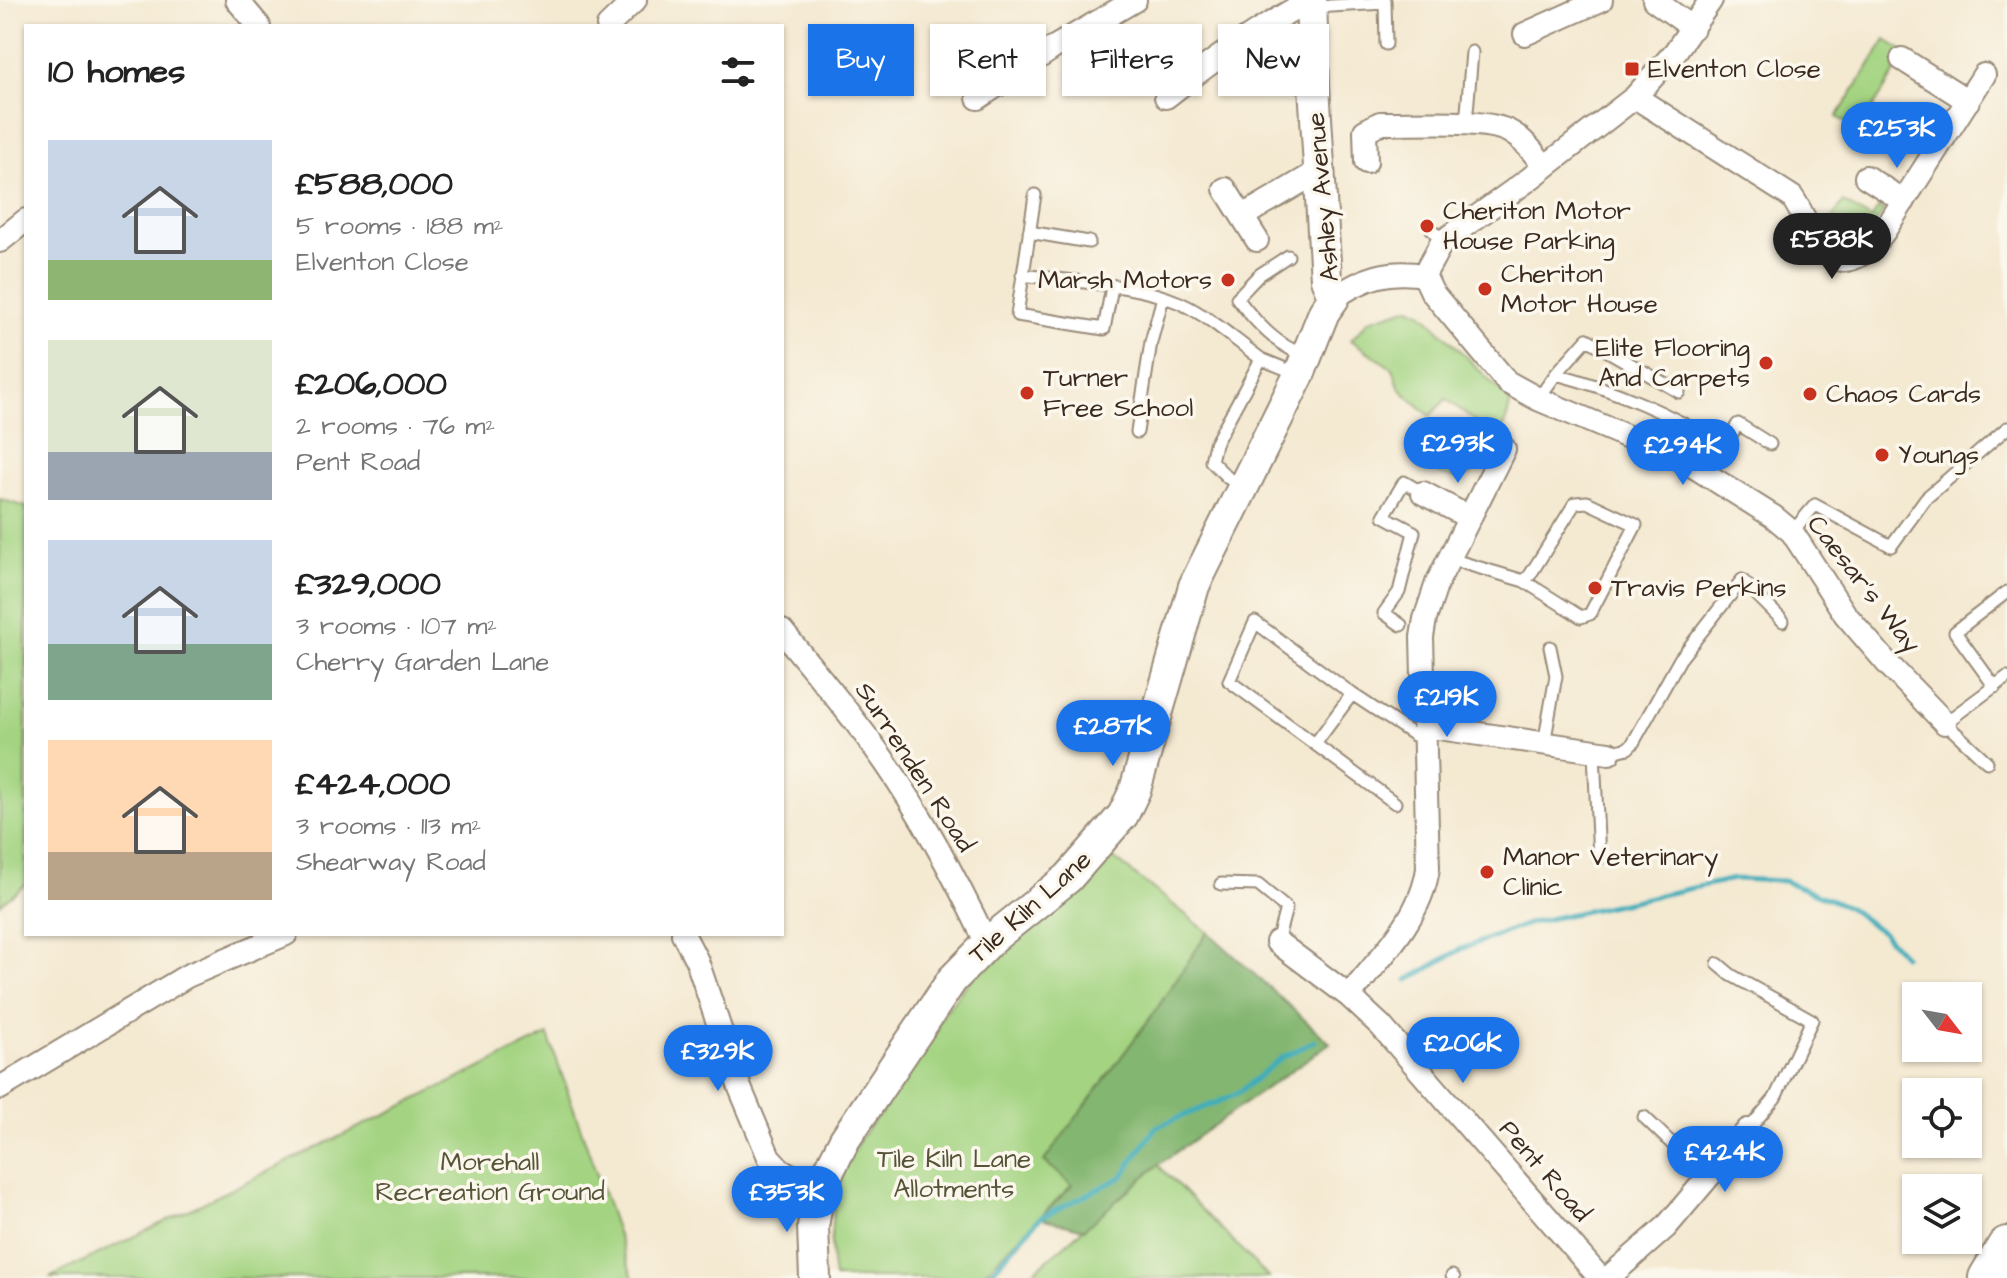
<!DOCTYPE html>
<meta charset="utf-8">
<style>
:root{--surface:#fff;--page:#f6f6f6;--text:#222;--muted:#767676;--accent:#1a73e8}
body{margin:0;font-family:"Architects Daughter",sans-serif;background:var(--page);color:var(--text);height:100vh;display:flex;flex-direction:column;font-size:30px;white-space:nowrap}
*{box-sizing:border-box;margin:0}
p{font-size:26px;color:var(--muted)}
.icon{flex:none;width:44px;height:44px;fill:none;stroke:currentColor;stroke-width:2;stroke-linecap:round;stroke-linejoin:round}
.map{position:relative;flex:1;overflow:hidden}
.panel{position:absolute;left:24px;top:24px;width:760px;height:912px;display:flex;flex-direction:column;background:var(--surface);border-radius:0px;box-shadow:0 2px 6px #0004}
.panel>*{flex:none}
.hud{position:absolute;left:808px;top:24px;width:760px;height:72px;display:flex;gap:16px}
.needle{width:52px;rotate:121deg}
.tools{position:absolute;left:1902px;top:982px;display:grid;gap:16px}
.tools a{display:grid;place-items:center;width:80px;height:80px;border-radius:0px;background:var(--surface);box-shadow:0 2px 6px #0004;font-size:40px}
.price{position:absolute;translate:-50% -68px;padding:0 18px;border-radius:28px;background:var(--accent);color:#fff;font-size:26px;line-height:52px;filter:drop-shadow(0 2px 4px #0008)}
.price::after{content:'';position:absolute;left:50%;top:48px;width:24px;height:18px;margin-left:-12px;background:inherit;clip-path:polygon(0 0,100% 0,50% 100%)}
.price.current{background:#222;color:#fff}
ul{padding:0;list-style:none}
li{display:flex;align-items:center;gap:24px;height:200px;padding:0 24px}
li span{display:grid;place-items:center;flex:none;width:224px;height:160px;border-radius:0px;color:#555}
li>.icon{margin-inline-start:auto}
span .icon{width:96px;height:96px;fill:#fffc;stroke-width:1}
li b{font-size:34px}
h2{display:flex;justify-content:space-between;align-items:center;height:96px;padding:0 24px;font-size:34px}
.chip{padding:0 28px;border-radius:0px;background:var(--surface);box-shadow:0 2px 6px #0004;font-size:28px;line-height:72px}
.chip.current{background:var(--accent);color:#fff}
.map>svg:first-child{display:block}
.green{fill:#a4d482;stroke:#707f50;stroke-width:2}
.forest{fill:#83b670;stroke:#5f7047;stroke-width:2}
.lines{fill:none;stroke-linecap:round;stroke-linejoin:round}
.stream{stroke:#3eadbb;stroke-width:5}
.lane-casing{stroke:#988a78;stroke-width:15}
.street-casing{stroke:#988a78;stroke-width:26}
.secondary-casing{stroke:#988a78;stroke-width:34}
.highway-casing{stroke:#988a78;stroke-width:42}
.lane{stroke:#fff;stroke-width:11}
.street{stroke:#fff;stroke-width:22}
.secondary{stroke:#fff;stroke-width:30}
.highway{stroke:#fff;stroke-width:38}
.poi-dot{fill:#c8321e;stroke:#fbf7ec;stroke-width:3}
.labels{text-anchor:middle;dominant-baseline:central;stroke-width:7;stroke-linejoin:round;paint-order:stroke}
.poi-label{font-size:26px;fill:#3b2a1e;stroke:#fbf7ec;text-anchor:start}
.street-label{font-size:26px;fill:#3b2a1e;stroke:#fbf7ec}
.park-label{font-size:26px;fill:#555437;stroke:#fbf7ec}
</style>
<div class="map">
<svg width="2007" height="1278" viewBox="0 0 2007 1278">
<rect width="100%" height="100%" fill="#fbf7ec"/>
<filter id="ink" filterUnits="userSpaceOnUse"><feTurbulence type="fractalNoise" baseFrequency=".0125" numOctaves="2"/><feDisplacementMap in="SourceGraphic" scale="16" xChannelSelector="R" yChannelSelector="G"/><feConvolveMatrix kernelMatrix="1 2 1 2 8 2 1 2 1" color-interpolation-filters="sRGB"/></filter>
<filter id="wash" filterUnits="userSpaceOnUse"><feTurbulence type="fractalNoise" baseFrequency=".006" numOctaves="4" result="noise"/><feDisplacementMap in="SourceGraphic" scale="32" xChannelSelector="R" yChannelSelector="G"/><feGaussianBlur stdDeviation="1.8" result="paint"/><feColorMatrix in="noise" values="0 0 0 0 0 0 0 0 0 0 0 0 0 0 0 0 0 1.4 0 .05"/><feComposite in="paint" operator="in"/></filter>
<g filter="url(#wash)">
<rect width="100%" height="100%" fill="#f4e9d1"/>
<path class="green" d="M1886 40 1903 51 1894 66 1896 71 1872 109 1864 112 1854 127 1837 117Z
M1843 202 1871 219 1879 207 1884 211C1869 232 1848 266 1824 230Z
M1410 307 1423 313 1511 402 1504 428C1479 443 1488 497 1432 471L1444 450 1454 455 1475 421 1446 399 1430 416 1400 389 1393 369 1351 340 1369 320Z
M0 499 26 507V884L0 904Z
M1111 856 1208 932 1156 1010 1045 1161 1072 1185 979 1278H834C826 1229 834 1180 861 1138 867 1129 872 1120 881 1114 917 1057 951 992 1002 946 1037 914 1077 889 1111 856Z
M548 1035 633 1278H50L51 1277Z
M1158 1165 1269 1278H1026Z"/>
<path class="forest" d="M1208 932 1330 1043 1158 1165 1084 1229 1040 1218 1072 1185 1044 1161 1156 1010Z"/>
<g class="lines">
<path class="stream" d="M1408 980 1461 949 1530 923 1734 879 1784 881 1846 906 1883 933 1904 956
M986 1278 1040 1218 1122 1177 1156 1127 1237 1094 1281 1058 1315 1041"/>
</g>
</g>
<g filter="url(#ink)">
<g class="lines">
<g class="lane-casing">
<path id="lane" d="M1385 0 1386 44
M1314 7 1385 3
M1466 124 1472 52
M1035 195 1017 315 1104 329 1112 287
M1431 228 1442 242
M1029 232 1089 242
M1288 256 1259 275 1237 298C1253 319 1278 348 1304 354
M1022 275C1072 282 1135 283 1180 303 1209 316 1235 340 1261 359
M1556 374C1620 391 1667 413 1724 446L1738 424 1770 444
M1538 399 1556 374 1587 339 1679 392
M1137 432 1151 342 1163 297
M1242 486 1228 478 1211 461 1215 444 1261 359 1298 374
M1792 532 1815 505 1891 546 1926 498 2007 428
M1450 559 1524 581 1581 617 1590 614 1636 525 1587 502 1575 503 1530 575 1524 581
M1401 625 1384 613 1399 592 1414 532 1384 516 1404 482 1423 493
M1995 687 1955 632 2007 592
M1315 744 1352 694
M1544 744 1556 676 1550 647
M1594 753 1599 859
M1609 753 1628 748 1633 743 1680 659 1742 580 1783 621
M1987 762 1945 723 2007 677
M1395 803 1229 681 1255 622 1352 694 1414 735H1424
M1221 884 1258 885 1286 908 1277 942
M1718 964 1731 975 1812 1020 1775 1098 1748 1130
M1644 1117 1708 1178
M1452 1276 1454 1278"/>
</g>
<g class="street-casing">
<path id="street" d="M237 0 259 26
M1654 0 1693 28
M608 26 635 0
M1525 34 1601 0
M1902 59 1968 101
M1166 97C1212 60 1259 28 1311 0
M1635 97 1792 197C1802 211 1807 227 1817 242 1839 274 1864 258 1883 233L1984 75
M978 98 1053 48 1135 0
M1366 162 1365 131 1380 123C1411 124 1486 118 1510 132 1525 140 1535 155 1545 167
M1866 177 1904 201
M1225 189 1257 240
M1243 216 1319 171
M0 241 26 220
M1424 275 1432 292 1507 382 1538 399 1685 461 1774 517 1792 532 1845 614 1887 663 1945 723
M1424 275 1442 242 1528 180 1635 97 1675 52 1711 0
M1334 298C1363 278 1388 269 1424 275
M1423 493 1470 518
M782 631C817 674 853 716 885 762 924 818 957 881 987 944
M1425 726 1609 753
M683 934 697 961 740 1088 769 1157 781 1170 819 1190
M1277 942 1349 996 1381 1026 1600 1278
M1349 996C1379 959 1422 917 1428 868L1422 637 1425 619 1437 583 1504 449
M0 1088 187 976 286 934
M1608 1278 1666 1227 1748 1130"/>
</g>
<g class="secondary-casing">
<path id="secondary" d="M815 1278 813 1227 819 1190 845 1139 952 980 993 938 1068 878 1123 815 1135 790 1194 586 1299 375 1324 312 1334 298 1326 279 1314 86 1311 0"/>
</g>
<g class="highway-casing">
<path id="highway" d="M1988 1278 2007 1246"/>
</g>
<use href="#lane" class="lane"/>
<use href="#street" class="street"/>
<use href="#secondary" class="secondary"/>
<use href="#highway" class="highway"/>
</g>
</g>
<g class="poi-dot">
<rect x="1624" y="61" width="16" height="16" rx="4"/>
<circle cx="1427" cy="226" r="8"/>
<circle cx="1228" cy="280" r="8"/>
<circle cx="1485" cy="289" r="8"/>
<circle cx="1766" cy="363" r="8"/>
<circle cx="1027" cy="393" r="8"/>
<circle cx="1810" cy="394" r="8"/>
<circle cx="1882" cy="455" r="8"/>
<circle cx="1595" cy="588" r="8"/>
<circle cx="1487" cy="872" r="8"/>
</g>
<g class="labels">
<g class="poi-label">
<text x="1648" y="69">Elventon Close</text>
<text x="1443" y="211">Cheriton Motor<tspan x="1443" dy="30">House Parking</tspan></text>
<text x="1501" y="274">Cheriton<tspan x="1501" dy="30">Motor House</tspan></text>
<text x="1212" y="280" text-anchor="end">Marsh Motors</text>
<text x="1750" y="348" text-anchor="end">Elite Flooring<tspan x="1750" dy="30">And Carpets</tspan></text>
<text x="1043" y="378">Turner<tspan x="1043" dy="30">Free School</tspan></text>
<text x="1826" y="394">Chaos Cards</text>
<text x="1898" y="455">Youngs</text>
<text x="1611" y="588">Travis Perkins</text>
<text x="1503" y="857">Manor Veterinary<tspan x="1503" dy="30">Clinic</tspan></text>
</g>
<g class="street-label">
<text transform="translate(1323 197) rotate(-95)">Ashley Avenue</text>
<text transform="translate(1864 584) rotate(52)">Caesar's Way</text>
<text transform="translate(915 767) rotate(57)">Surrenden Road</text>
<text transform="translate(1030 907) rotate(-42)">Tile Kiln Lane</text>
<text transform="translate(1545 1171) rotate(49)">Pent Road</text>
</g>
<g class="park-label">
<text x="954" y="1159">Tile Kiln Lane<tspan x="954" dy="30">Allotments</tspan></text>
<text x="490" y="1162">Morehall<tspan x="490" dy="30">Recreation Ground</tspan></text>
</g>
</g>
</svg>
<div class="tools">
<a><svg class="needle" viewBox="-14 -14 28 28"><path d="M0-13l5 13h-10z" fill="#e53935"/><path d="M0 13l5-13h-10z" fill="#767676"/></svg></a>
<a><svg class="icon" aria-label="locate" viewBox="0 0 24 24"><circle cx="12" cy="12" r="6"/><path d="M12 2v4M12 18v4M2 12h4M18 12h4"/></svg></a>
<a><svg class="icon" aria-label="layers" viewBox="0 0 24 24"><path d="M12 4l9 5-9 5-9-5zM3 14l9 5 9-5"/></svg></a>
</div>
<b class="price" style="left:1897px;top:170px">£253K</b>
<b class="price current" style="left:1832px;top:281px">£588K</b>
<b class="price" style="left:1458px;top:485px">£293K</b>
<b class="price" style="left:1683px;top:487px">£294K</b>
<b class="price" style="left:1447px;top:739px">£219K</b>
<b class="price" style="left:1113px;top:768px">£287K</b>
<b class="price" style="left:1463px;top:1085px">£206K</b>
<b class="price" style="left:718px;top:1093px">£329K</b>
<b class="price" style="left:1725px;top:1194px">£424K</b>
<b class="price" style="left:787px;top:1234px">£353K</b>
<div class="hud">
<a class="chip current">Buy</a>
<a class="chip">Rent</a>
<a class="chip">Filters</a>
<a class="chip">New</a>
</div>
<section class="panel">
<h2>10 homes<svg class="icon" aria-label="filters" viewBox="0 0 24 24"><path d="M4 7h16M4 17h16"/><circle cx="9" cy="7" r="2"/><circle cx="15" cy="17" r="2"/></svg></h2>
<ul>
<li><span style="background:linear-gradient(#c9d6e8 75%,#8fb573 0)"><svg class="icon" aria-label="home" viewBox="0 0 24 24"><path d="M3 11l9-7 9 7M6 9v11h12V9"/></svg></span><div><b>£588,000</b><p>5 rooms · 188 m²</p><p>Elventon Close</p></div></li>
<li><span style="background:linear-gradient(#dfe7d0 70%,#9aa5b1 0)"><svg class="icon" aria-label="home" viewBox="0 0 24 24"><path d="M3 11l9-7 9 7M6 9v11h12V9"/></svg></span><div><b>£206,000</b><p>2 rooms · 76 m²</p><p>Pent Road</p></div></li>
<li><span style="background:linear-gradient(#c9d6e8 65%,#7fa58c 0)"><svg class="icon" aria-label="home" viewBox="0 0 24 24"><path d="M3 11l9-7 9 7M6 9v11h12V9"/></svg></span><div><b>£329,000</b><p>3 rooms · 107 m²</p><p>Cherry Garden Lane</p></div></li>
<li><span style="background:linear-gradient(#ffd9b3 70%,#b9a48a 0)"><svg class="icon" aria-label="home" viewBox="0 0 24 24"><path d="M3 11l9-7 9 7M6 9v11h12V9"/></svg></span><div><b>£424,000</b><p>3 rooms · 113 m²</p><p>Shearway Road</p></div></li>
</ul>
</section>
</div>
